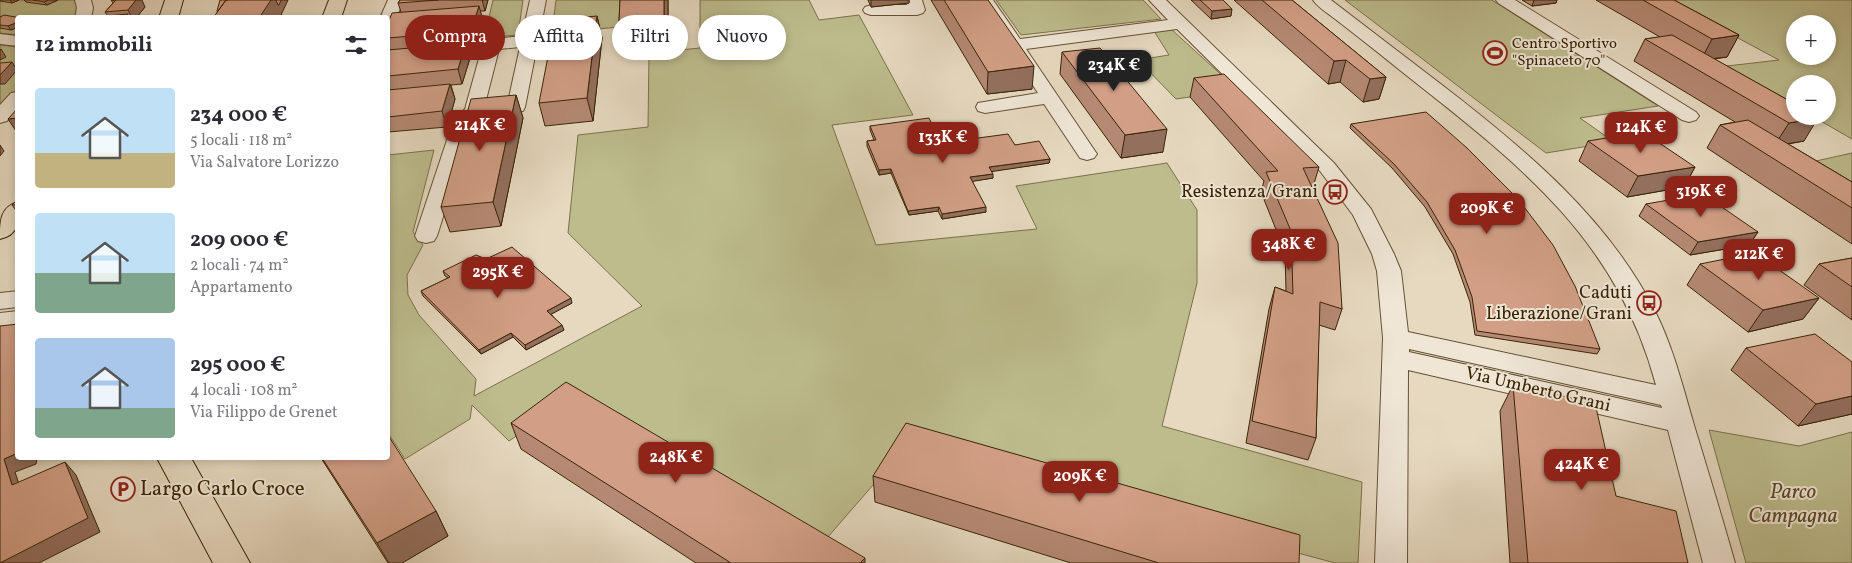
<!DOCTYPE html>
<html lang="it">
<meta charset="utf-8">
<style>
:root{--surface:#fff;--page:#f7f7f7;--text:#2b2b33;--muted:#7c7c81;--accent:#8f2418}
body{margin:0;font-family:Vollkorn,serif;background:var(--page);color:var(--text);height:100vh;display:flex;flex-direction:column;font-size:19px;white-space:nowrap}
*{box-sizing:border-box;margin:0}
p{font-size:16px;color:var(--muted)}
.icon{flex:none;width:28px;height:28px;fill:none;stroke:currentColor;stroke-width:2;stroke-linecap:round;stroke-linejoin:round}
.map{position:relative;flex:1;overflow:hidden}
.side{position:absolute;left:15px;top:15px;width:375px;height:445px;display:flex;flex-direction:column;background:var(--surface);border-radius:5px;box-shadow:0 2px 8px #0003}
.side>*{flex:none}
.guide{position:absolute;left:405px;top:15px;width:475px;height:45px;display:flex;gap:10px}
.controls{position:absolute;left:1786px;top:15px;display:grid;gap:10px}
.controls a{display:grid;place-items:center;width:50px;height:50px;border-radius:50%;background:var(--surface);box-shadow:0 2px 8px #0003;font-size:25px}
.price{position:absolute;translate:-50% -42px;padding:0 11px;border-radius:10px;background:var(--accent);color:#fff;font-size:16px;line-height:32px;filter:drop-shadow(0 1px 2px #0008)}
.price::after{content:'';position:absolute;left:50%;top:30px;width:15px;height:11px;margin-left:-8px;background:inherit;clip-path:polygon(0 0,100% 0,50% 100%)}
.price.active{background:#222;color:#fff}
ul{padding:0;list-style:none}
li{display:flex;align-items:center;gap:15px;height:125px;padding:0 20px}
li span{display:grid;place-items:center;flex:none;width:140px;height:100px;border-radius:5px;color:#555}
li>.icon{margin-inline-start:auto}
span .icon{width:60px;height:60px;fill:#fffc;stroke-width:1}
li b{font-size:21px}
h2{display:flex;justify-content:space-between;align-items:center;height:60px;padding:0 20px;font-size:21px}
.tag{padding:0 18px;border-radius:22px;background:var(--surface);box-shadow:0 2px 8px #0003;font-size:18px;line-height:45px}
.tag.active{background:var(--accent);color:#fff}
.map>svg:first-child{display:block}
.green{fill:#bdbc8d;stroke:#7c704a;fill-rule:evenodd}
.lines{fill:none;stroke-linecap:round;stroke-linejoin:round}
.minor-casing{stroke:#655134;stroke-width:2}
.major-casing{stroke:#3a2406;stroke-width:2}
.minor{fill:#efe6d6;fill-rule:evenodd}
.major{fill:#e6d9c0;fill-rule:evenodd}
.wall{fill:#b58973;stroke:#3a2406}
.shaded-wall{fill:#936f5e;stroke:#3a2406}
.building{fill:#d29f86;stroke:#3a2406}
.labels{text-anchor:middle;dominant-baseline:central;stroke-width:4;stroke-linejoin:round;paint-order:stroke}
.far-poi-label{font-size:15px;fill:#3a2406;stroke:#efe6d6;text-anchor:start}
.poi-label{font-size:18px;fill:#3a2406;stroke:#efe6d6;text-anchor:end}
.street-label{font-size:18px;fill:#3a2406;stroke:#efe6d6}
.near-poi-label{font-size:21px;fill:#3a2406;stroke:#efe6d6;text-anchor:start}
.near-park-label{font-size:21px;font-style:italic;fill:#5b4a28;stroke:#efe6d6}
</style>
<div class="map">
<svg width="1852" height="563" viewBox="0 0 1852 563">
<rect width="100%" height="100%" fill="#e6d9c0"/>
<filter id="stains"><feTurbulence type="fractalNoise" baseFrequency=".004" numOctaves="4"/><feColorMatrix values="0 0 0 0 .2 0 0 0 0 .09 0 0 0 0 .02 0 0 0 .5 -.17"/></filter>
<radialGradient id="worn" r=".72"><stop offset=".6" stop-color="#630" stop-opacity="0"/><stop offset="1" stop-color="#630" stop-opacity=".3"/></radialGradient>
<path class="green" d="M0 0H77L79 17 18 18 17 35 0 33Z
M493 0H523L518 35 484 38Z
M556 0H622L620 27 552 33Z
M700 0H809L819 20 859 15 913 115 832 125 876 245 1037 229 1016 186 1167 163 1197 210V283L1162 426 1362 482 1358 563H1335L906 447 827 538 575 396 509 441 472 405 470 419 405 459 388 433V155L434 150 413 232 423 245 407 275 408 295 419 315 476 379 474 396 642 306 568 233 578 135 648 127 649 53 700 48Z
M996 0H1143L1161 19 1021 35Z
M1345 0H1492L1658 106 1580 118 1614 142 1546 153Z
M1667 0H1852V139L1812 116H1828V84H1795V106L1727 66 1779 60ZM1795 24H1828V56H1795Z
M1171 29 1238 90 1176 99 1138 60 1169 55 1154 31Z
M0 45 17 47V91L0 108Z
M1852 153V197L1798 165Z
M1709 430 1799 446 1852 432V563H1746Z"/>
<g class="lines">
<g class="minor-casing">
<path id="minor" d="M75 0H91L93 8 91 18H75L77 8Z
M388 0H404L394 22 388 23V18H380Z
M530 0H546L525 107 523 111C505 115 485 111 472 124L437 236 434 241 426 243 418 241 415 236 453 122 465 109 483 44 486 40 522 36ZM520 47 508 102 485 104 499 49Z
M906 0H922L925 10 923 13 917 15H871L865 13 863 10 865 7 871 5H907Z
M977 0H993L1020 39 1168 20 1149 0H1166L1334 163 1371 209 1394 254 1401 271 1408 332 1656 385C1616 236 1516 162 1401 71 1381 55 1360 38 1339 22 1331 15 1319 9 1313 0H1331C1368 28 1405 57 1442 85 1525 149 1607 217 1655 311 1673 347 1683 387 1694 425 1708 471 1722 517 1735 563H1703L1668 430 1408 370 1407 563H1375L1383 338 1377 271 1372 254 1353 215 1320 171 1177 29 1026 49 1097 154 1094 158 1087 160 1080 158 1044 104 985 113 978 111 976 107 978 103 1038 93ZM1409 349 1661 405 1662 408 1409 352Z
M1496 0H1515L1696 112 1699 116 1696 120 1689 122 1682 120 1498 3Z
M0 34 18 36V46L0 44Z
M18 92V109L7 121 0 123V105L11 93Z
M18 291V307L0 309V293Z
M18 311V327L0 329V313Z"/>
</g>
<g class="major-casing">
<path id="major" d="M165 0H183L178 18H159Z
M329 0H347L341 18H322Z
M18 202C18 220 21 234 0 239 0 221 0 207 18 202Z
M157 458H191L250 563H213Z"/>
</g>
<use href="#minor" class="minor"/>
<use href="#major" class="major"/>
</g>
<path class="wall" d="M0 0H19L12 3 0 1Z
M24 0H58L47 5 26 2Z
M111 0 145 7 136 18H106L108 16 105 12 113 3Z
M400 0H488L485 11H480L483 20 475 45 467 46 470 58 462 84 451 85 455 99 447 127 388 132V23L401 12 398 3Z
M620 0H668V39L623 43 619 22Z
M868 0H909V3L871 7Z
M931 0H988L1032 89 987 94Z
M1191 0H1223L1231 16 1211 19Z
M1234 0H1292L1386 77 1379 99 1363 102 1340 82 1328 84Z
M1522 0H1557L1556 3 1532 6Z
M1596 0H1674L1739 35 1727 57 1714 59 1795 104 1804 141 1788 144 1852 182V244L1707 148 1720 125 1735 122 1634 61 1645 39 1660 37Z
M597 16 602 38 593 121 545 126 539 103Z
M0 17 18 18V27L11 30 0 28Z
M1062 52 1163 152 1121 158 1060 74Z
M1194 78 1319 167 1313 187H1312L1342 309 1335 330 1319 325 1316 438 1308 460 1246 443 1269 309 1275 287 1286 291 1285 252 1261 192 1264 181 1190 97Z
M516 95 523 118 501 226 450 232 441 207Z
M1351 124 1600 349 1597 354 1475 335 1470 302 1453 254 1425 207 1392 168 1350 128Z
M870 126 941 143 1015 145 1050 159 1049 163 991 171 993 178 972 181 986 212 942 219 938 211 909 215 891 173 879 175 867 146V141L874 140 870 130Z
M1588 141 1695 167 1684 187 1627 197 1579 161Z
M18 199V213L12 205Z
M1646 204 1758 232 1749 245 1690 255 1639 216Z
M1852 258V320L1804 285 1819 264Z
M1700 264 1819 298 1803 319 1748 332 1687 285Z
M443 271 572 303 551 314 564 330 526 350 513 337 481 354 423 296 421 291 448 278 445 276Z
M1746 348 1852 362V414L1798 426 1731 370Z
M1513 385 1616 496 1688 563H1510L1500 411Z
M511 423 865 563H696L521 449Z
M321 458H388L436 511 448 536 402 563H388Z
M873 476 1299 563H1071L875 502Z"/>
<path class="shaded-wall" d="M10 0H19L12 3Z
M48 0H58L47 5 44 2Z
M136 0H142L145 7 136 18H132L128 10Z
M271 0H288L282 13H281L282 14 279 18H220L217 11Z
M482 0H488L485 11Z
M664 0H668V39L664 18Z
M871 0H909V3L871 7Z
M1534 0H1557L1556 3 1532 6Z
M479 6 483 20 475 45 471 31Z
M1232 9 1231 16 1211 19 1212 11Z
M597 16 602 38 593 121 587 98Z
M18 22V27L11 30 8 26Z
M1739 35 1727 57 1701 60 1712 39Z
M466 43 470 58 462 84 458 69Z
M1 49 6 57 0 60V50Z
M1346 60 1340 82 1328 84 1334 61Z
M12 62 17 70 5 84H0V75Z
M1034 66 1032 89 987 94 988 72Z
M1386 77 1379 99 1363 102 1370 79Z
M450 84 455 99 447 127 442 111Z
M516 95 523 118 501 226 493 202Z
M18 118V131H16L8 119Z
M1818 118 1804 141 1774 146 1789 123Z
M1167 129 1163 152 1121 158 1125 135Z
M0 145 4 151 0 156Z
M1050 159 1049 163 989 172V167Z
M1695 167 1684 187 1627 197 1638 176Z
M891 169V173L879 175V170Z
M993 174V178L969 182 970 177Z
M939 207 938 211 909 215 908 211Z
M986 207V212L942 219V214Z
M1758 232 1749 245 1690 255 1698 242Z
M571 298 572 303 548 316 547 311Z
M1819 298 1803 319 1748 332 1763 310Z
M562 325 564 330 526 350 525 345Z
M511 333 513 337 481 354 479 350Z
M1852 396V414L1798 426 1816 404Z
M18 453V458H37L36 464 15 472 24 499 12 485 4 459Z
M65 462 76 475 100 532 39 563H0Z
M436 511 448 536 402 563H389L377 543Z
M865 558V563H860Z"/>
<path class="building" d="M33 0H48L44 2Z
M116 0H136L128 10 105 12Z
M220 0H228H226L218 11H217Z
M226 0H271L259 18H213Z
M276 0H281L279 5H278Z
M400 0H438L398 3Z
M620 0H664V18L619 22Z
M944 0H988L1034 66 988 72Z
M1200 0H1223L1232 9 1212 11Z
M1262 0H1292L1386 77 1370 79 1346 60 1334 61Z
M1643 0H1674L1739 35 1712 39Z
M479 6 471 31 388 38V23L392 13Z
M128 14 125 18H106L107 16Z
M4 15 21 18H18V22L8 26 0 25V17Z
M597 16 587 98 539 103 555 20Z
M1672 35 1795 104V116H1816L1818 118 1789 123 1645 39Z
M466 43 458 69 388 76V50Z
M1100 48 1167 129 1125 135 1062 52Z
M12 62 0 75V63Z
M1224 74 1319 167 1303 168 1338 243 1342 309 1320 302 1316 438 1252 421 1275 287 1293 294 1291 231 1266 172 1278 171 1194 78Z
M450 84 442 111 388 117V90Z
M516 95 493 202 441 207 471 99Z
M18 108V118L8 119Z
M1426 112 1467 148 1518 199 1553 245 1575 286 1600 349 1477 331 1472 297 1455 250 1427 202 1394 164 1351 124Z
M929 118 941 143 1008 134 1015 145 1039 141 1050 159 989 167 993 174 970 177 986 207 942 214 939 207 908 211 891 169 879 170 867 141 876 140 870 126Z
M1748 120 1852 182V208L1720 125Z
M1643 132 1695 167 1638 176 1588 141Z
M1703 194 1758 232 1698 242 1646 204Z
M18 199V205H12Z
M512 247 571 298 547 311 562 325 525 345 511 333 479 350 421 291 450 277 443 271 476 255 486 259Z
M1755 253 1819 298 1763 310 1700 264Z
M1852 258V287L1819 264Z
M18 324V453L4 459 12 485 65 462 88 518 0 563V326Z
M1815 334 1852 362V396L1816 404 1746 348Z
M566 382 865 558 860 563H731L511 423Z
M1513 385 1595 403 1616 496 1676 511 1688 563H1528Z
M906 423 1300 535 1299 563H1159L873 476Z
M388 435 436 511 377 543 322 458H388Z"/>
<defs>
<g id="stadium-ring" transform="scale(1.25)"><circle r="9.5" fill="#efe6d6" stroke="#8f2418" stroke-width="1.5"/><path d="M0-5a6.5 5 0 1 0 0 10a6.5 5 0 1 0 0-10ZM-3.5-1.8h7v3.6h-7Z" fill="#8f2418"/></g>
<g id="bus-ring" transform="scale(1.25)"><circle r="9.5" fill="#efe6d6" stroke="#8f2418" stroke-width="1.5"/><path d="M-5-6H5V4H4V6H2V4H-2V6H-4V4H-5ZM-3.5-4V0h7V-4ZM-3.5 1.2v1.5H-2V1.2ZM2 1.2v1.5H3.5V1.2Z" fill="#8f2418"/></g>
<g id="parking-ring" transform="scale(1.25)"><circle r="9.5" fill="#efe6d6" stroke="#8f2418" stroke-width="1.5"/><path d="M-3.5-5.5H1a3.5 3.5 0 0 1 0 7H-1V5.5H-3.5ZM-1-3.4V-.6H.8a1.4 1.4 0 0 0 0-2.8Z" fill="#8f2418"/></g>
</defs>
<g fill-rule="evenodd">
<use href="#stadium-ring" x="1495" y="53"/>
<use href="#bus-ring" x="1335" y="192"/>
<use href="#bus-ring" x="1649" y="303"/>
<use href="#parking-ring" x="123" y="489"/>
</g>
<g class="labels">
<g class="far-poi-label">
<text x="1512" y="44">Centro Sportivo<tspan x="1512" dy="17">"Spinaceto 70"</tspan></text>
</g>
<g class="poi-label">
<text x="1318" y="192">Resistenza/Grani</text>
<text x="1632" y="293">Caduti<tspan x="1632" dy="21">Liberazione/Grani</tspan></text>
</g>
<g class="street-label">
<text transform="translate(1538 390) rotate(13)">Via Umberto Grani</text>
</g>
<g class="near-poi-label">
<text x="140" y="489">Largo Carlo Croce</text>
</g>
<g class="near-park-label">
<text x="1793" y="492">Parco<tspan x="1793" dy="24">Campagna</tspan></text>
</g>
</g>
<rect width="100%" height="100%" filter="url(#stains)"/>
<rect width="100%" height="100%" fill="url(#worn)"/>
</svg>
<div class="controls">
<a>+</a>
<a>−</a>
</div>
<b class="price active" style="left:1114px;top:92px">234K €</b>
<b class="price" style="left:480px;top:152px">214K €</b>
<b class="price" style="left:1641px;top:154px">124K €</b>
<b class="price" style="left:943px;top:164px">133K €</b>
<b class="price" style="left:1701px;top:218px">319K €</b>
<b class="price" style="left:1487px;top:235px">209K €</b>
<b class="price" style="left:1289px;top:271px">348K €</b>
<b class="price" style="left:1759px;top:281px">212K €</b>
<b class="price" style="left:498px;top:299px">295K €</b>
<b class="price" style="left:676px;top:484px">248K €</b>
<b class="price" style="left:1582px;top:491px">424K €</b>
<b class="price" style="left:1080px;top:503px">209K €</b>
<div class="guide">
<a class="tag active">Compra</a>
<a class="tag">Affitta</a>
<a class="tag">Filtri</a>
<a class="tag">Nuovo</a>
</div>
<section class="side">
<h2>12 immobili<svg class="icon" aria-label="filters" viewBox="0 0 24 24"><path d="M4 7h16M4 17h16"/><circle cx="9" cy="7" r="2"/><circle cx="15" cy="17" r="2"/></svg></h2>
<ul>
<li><span style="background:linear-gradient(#bfe0f5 65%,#c2b280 0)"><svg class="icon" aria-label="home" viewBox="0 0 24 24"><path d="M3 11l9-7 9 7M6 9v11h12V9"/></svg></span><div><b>234 000 €</b><p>5 locali · 118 m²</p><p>Via Salvatore Lorizzo</p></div></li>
<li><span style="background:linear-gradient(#bfe0f5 60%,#7fa58c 0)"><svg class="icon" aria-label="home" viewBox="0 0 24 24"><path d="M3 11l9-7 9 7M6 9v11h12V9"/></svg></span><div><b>209 000 €</b><p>2 locali · 74 m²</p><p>Appartamento</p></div></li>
<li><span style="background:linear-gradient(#a9c7e8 70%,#7fa58c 0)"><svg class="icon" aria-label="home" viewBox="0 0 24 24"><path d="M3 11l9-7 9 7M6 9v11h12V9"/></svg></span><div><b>295 000 €</b><p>4 locali · 108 m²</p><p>Via Filippo de Grenet</p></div></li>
</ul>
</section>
</div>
